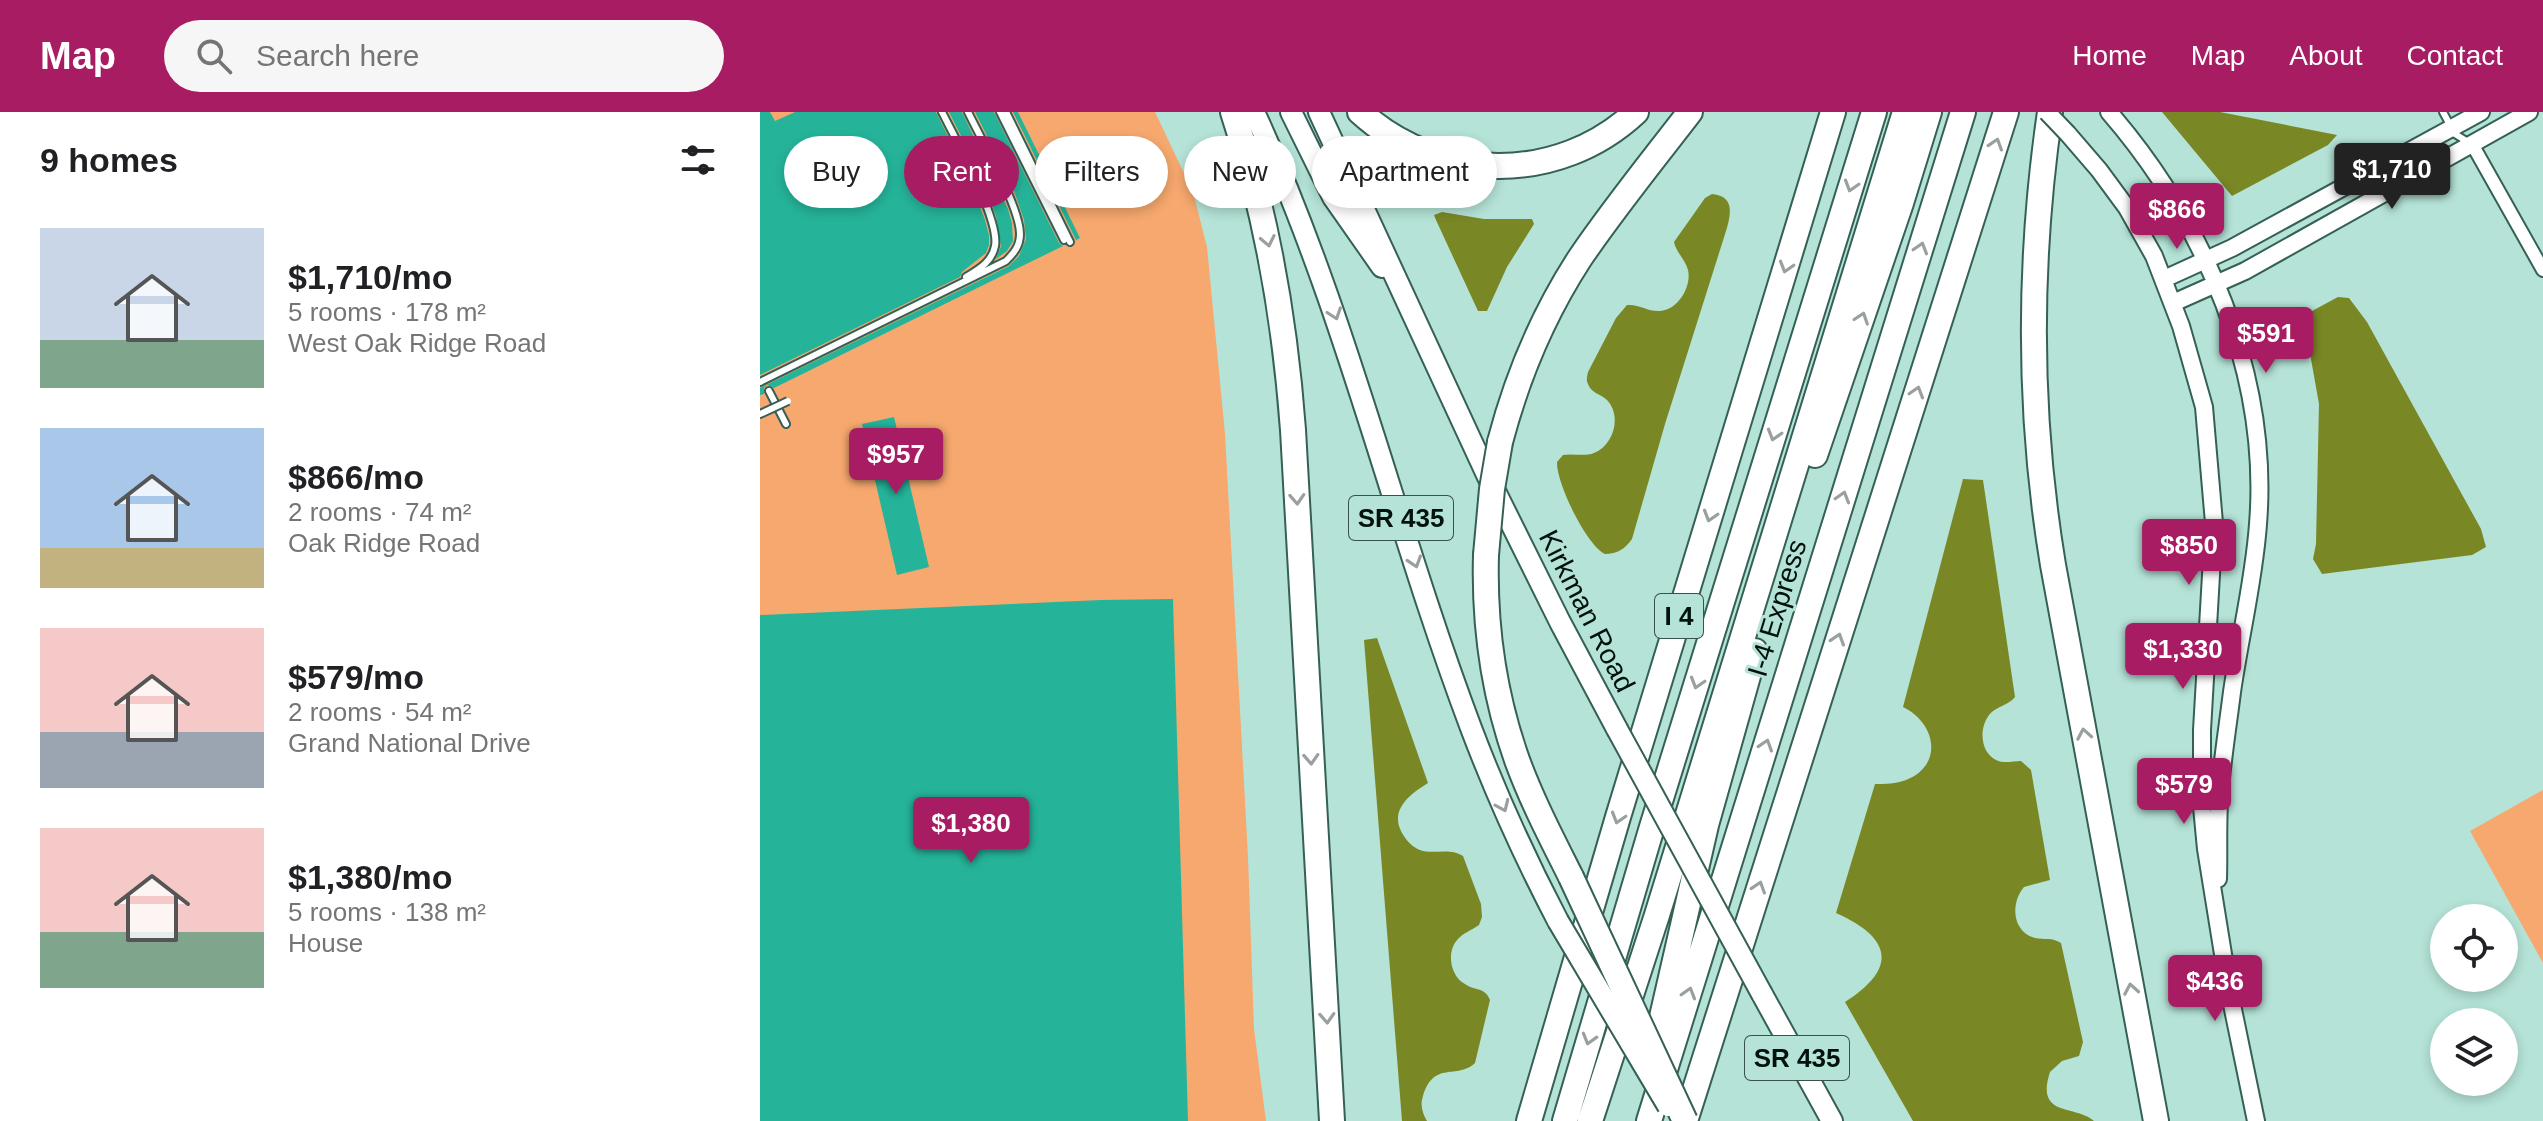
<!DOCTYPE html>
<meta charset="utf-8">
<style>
:root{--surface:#fff;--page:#f6f6f6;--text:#202124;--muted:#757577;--accent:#a71c62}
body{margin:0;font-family:Helvetica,sans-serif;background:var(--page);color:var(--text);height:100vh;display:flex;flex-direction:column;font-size:30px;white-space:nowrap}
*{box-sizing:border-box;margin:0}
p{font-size:26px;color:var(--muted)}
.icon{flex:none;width:44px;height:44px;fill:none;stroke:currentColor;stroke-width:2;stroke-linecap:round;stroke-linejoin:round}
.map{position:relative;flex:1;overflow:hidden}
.side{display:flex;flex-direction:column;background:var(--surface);width:760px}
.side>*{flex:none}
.guide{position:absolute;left:24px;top:24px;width:760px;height:72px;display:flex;gap:16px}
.tools{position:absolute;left:1670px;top:792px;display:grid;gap:16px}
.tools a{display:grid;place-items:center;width:88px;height:88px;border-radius:50%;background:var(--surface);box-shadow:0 4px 12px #0003;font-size:40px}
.price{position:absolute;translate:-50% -68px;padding:0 18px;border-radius:8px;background:var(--accent);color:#fff;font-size:26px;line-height:52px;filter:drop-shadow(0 2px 4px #0008)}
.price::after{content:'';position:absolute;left:50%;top:48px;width:24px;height:18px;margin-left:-12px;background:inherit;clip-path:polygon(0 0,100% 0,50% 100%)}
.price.selected{background:#222;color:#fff}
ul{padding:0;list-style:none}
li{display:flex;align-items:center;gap:24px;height:200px;padding:0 40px}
li span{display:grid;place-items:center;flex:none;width:224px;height:160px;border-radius:0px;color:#555}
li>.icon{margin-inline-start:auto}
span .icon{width:96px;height:96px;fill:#fffc;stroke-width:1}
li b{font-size:34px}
h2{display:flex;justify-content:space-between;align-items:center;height:96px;padding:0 40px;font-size:34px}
.chip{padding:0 28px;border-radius:36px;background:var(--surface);box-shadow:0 4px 12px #0003;font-size:28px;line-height:72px}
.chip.selected{background:var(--accent);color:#fff}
header{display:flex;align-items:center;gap:48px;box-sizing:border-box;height:112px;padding:0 40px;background:var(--accent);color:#fff}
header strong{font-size:38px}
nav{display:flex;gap:44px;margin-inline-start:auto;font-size:28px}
.search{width:560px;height:72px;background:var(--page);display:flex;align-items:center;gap:20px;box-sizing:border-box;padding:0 28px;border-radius:44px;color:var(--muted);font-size:30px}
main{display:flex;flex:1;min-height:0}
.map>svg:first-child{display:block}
.green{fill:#f6a86e}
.water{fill:#7a8725}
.building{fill:#25b49a}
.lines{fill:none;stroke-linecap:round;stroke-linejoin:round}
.service-casing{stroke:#356055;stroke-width:10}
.minor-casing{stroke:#356055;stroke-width:16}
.tertiary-casing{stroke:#356055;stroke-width:20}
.primary-casing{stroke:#356055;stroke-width:24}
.motorway-casing{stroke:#356055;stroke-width:28}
.service{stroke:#fff;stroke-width:6}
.minor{stroke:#fff;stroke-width:12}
.tertiary{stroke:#fff;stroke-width:16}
.primary{stroke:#fff;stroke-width:20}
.motorway{stroke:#fff;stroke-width:24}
.service-bridge-casing{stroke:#356055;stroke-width:10;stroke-linecap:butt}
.tertiary-bridge-casing{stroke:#356055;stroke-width:20;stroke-linecap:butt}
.primary-bridge-casing{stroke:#356055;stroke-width:24;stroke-linecap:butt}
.motorway-bridge-casing{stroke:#356055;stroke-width:28;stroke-linecap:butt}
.service-bridge{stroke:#fff;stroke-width:6}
.tertiary-bridge{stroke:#fff;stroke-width:16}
.primary-bridge{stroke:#fff;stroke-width:20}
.motorway-bridge{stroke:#fff;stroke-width:24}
.oneway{stroke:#9aa09f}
.labels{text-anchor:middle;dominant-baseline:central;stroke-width:6;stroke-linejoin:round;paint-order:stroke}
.shield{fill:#b5e3d7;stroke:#38514a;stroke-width:2}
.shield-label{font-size:26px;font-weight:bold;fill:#03120e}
.street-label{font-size:28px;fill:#03120e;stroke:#b5e3d7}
</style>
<header>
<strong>Map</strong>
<div class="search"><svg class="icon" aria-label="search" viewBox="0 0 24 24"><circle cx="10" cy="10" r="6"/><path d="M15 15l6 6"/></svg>Search here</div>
<nav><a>Home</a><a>Map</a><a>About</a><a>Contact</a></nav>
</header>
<main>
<section class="side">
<h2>9 homes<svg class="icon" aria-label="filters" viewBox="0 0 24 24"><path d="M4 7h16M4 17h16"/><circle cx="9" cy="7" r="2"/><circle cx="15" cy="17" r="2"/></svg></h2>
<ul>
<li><span style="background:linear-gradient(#c9d6e8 70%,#7fa58c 0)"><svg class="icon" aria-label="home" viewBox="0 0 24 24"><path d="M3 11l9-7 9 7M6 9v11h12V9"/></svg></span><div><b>$1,710/mo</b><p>5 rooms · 178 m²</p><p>West Oak Ridge Road</p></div></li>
<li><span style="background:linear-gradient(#a9c7e8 75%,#c2b280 0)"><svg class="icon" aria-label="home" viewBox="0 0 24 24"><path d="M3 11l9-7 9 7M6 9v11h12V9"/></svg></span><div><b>$866/mo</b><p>2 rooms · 74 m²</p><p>Oak Ridge Road</p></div></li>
<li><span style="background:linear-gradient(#f6c9c9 65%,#9aa5b1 0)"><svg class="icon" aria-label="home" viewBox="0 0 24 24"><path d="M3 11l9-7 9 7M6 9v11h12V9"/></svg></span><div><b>$579/mo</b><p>2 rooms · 54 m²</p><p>Grand National Drive</p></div></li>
<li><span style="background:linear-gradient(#f6c9c9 65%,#7fa58c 0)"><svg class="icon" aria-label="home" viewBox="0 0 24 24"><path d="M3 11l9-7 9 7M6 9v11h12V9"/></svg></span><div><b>$1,380/mo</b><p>5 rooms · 138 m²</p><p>House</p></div></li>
</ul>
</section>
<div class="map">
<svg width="1783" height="1009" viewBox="0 0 1783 1009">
<rect width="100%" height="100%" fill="#b5e3d7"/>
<path class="green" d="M0 0H395L433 80 447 135 465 322 488 745 494 917 506 1009H0Z
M1783 678V851L1710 719Z"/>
<path class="water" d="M1402 0H1460L1577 23 1568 33 1472 84Z
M952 82C975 84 971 102 966 119L905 312 872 427C865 437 857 442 845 442 826 433 796 370 797 350L803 343C813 341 824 345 834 341 854 333 862 304 847 288 841 282 831 281 828 272 826 268 827 265 828 260L856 206 867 193C879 192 887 199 898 199 917 200 932 175 928 158 925 147 916 140 914 130L945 86Z
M682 100 724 107H772L774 112 747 155 727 199H718L676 108 674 103Z
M1578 185 1589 186 1607 210 1721 417 1726 435 1712 443 1562 462 1553 447 1556 432 1559 292 1546 219 1552 199Z
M1203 367 1223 368 1255 585C1248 594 1236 594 1229 603 1219 616 1220 640 1236 648 1244 652 1253 649 1261 649L1271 658 1290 768 1264 775C1251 790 1251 819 1275 826 1284 828 1292 825 1301 831L1323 930 1319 944 1302 949 1290 960C1275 1006 1315 992 1334 1009H1153L1085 890C1138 856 1132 826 1076 801L1115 672C1125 672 1136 672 1146 668 1184 653 1176 611 1143 595Z
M617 526 668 671C650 682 629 698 642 721 646 728 652 735 660 738 674 743 689 735 703 744L721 792 722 805 719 813C712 818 703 821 698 827 686 839 690 864 705 872 715 879 725 875 730 888L715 951C697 968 674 948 663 984 660 993 662 1000 667 1009H642L604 528Z"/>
<path class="building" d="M0 0H10L15 9 35 0H176L210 69 225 108 229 123V133L226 141 202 160 200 165 0 263Z
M189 0H202L248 97 252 111 253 129 247 139 236 147 241 134 236 104 221 64Z
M215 0H234L299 131 303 134 14 276 7 273 4 276V282L0 283V276L249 154 259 144 266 127 264 108 253 76Z
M253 0H258L320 126 316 128Z
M134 305 169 455 137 463 102 312Z
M413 487 428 1009H0V503L341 488Z"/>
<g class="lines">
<g class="service-casing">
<path id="service" d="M182 0C195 26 240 108 235 134 232 150 219 157 206 165
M240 0 304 128
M246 0 310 130
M1683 0 1695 22 1708 30
M0 270 246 149C254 141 260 134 260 122 260 95 221 27 208 0
M9 279 26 312
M0 302 11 297"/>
</g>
<g class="minor-casing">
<path id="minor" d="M1712 32 1783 158"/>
</g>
<g class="tertiary-casing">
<path id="tertiary" d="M1349 0C1445 111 1510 263 1498 412 1494 469 1480 524 1472 580 1468 612 1463 644 1460 676 1457 706 1459 737 1458 767
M1308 22 1339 58 1367 96 1394 144 1421 214 1444 295 1454 411 1442 618V695L1446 737 1468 873 1496 1009
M1404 167 1472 136 1721 0
M1413 191 1485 159 1769 0"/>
</g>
<g class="primary-casing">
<path id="primary" d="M494 0C586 198 634 412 711 616 736 682 765 746 798 809
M531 0 573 85 622 155
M559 0 728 365 800 510 857 617
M1002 882 1072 1009"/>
</g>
<g class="motorway-casing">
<path id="motorway" d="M473 0C507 103 525 209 533 318L572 1009
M600 0C678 71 798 73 876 0
M1290 0C1268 151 1268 302 1293 453L1396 1009
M740 330C757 265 783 203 820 146 854 96 893 48 930 0
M1055 343 1141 91 1169 0
M726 443C724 512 734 583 757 648 772 689 792 727 811 765
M891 953 946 713 995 539
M769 1009 858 705 1073 0
M805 1009 892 715 1114 0
M830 1009 897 803 1145 0
M889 1009 1203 0
M925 1009 1246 0"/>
</g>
<use href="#service" class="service"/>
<use href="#minor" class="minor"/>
<use href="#tertiary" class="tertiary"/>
<use href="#primary" class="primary"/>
<use href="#motorway" class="motorway"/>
<g class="service-bridge-casing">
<path id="service-bridge" d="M11 297 28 289"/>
</g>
<g class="tertiary-bridge-casing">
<path id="tertiary-bridge" d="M1287 0 1308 22"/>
</g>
<g class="primary-bridge-casing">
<path id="primary-bridge" d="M857 617 1002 882
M798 809 908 994"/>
</g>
<g class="motorway-bridge-casing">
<path id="motorway-bridge" d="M726 443 732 377 740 330
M811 765 925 1009"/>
</g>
<use href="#service-bridge" class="service-bridge"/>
<use href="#tertiary-bridge" class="tertiary-bridge"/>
<use href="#primary-bridge" class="primary-bridge"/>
<use href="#motorway-bridge" class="motorway-bridge"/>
</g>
<defs><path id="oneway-chevron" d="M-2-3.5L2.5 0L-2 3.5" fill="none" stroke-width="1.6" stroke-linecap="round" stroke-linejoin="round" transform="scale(2)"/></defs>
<g class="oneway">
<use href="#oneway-chevron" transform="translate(1236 32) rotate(-72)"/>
<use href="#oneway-chevron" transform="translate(1091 74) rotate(107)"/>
<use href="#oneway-chevron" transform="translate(508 129) rotate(78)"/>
<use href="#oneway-chevron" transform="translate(1161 136) rotate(-73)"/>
<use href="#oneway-chevron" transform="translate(1026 155) rotate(107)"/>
<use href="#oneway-chevron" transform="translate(575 202) rotate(71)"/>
<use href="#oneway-chevron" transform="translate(1102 206) rotate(-71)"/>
<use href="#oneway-chevron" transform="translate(1157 280) rotate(-73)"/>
<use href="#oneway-chevron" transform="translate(1014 323) rotate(107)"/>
<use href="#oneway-chevron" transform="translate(1083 385) rotate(-73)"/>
<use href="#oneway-chevron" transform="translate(537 387) rotate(87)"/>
<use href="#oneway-chevron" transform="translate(950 404) rotate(107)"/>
<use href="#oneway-chevron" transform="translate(655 450) rotate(72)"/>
<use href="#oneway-chevron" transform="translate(1078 527) rotate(-72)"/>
<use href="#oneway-chevron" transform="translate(937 571) rotate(107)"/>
<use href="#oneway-chevron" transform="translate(1324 622) rotate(-100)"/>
<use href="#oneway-chevron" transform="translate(1006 633) rotate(-72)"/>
<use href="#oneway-chevron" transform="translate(551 647) rotate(87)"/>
<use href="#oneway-chevron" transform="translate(743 694) rotate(66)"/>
<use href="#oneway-chevron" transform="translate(858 706) rotate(107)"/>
<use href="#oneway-chevron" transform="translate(999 775) rotate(-72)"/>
<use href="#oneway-chevron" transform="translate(1371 877) rotate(-100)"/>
<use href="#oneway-chevron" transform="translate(929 881) rotate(-73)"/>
<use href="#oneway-chevron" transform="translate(567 906) rotate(87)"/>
<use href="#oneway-chevron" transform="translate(829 927) rotate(106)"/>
</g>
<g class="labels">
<g class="shield">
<rect x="589" y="384" width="104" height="44" rx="6"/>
<rect x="895" y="482" width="48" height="44" rx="6"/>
<rect x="985" y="924" width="104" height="44" rx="6"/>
</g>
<g class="shield-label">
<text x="641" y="406">SR 435</text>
<text x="919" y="504">I 4</text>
<text x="1037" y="946">SR 435</text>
</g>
<g class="street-label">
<text transform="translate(1017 496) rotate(-73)">I-4 Express</text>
<text transform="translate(827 499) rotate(63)">Kirkman Road</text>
</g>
</g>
</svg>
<div class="tools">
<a><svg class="icon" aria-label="locate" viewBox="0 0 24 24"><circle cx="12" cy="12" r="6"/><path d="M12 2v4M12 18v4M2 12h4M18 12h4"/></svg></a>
<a><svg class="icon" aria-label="layers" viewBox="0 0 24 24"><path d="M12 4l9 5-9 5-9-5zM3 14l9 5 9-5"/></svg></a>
</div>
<b class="price selected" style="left:1632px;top:99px">$1,710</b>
<b class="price" style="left:1417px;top:139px">$866</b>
<b class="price" style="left:1506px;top:263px">$591</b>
<b class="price" style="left:136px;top:384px">$957</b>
<b class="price" style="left:1429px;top:475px">$850</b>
<b class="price" style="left:1423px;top:579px">$1,330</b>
<b class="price" style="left:1424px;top:714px">$579</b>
<b class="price" style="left:211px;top:753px">$1,380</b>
<b class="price" style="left:1455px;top:911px">$436</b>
<div class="guide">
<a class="chip">Buy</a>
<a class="chip selected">Rent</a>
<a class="chip">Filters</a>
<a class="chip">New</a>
<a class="chip">Apartment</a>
</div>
</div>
</main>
